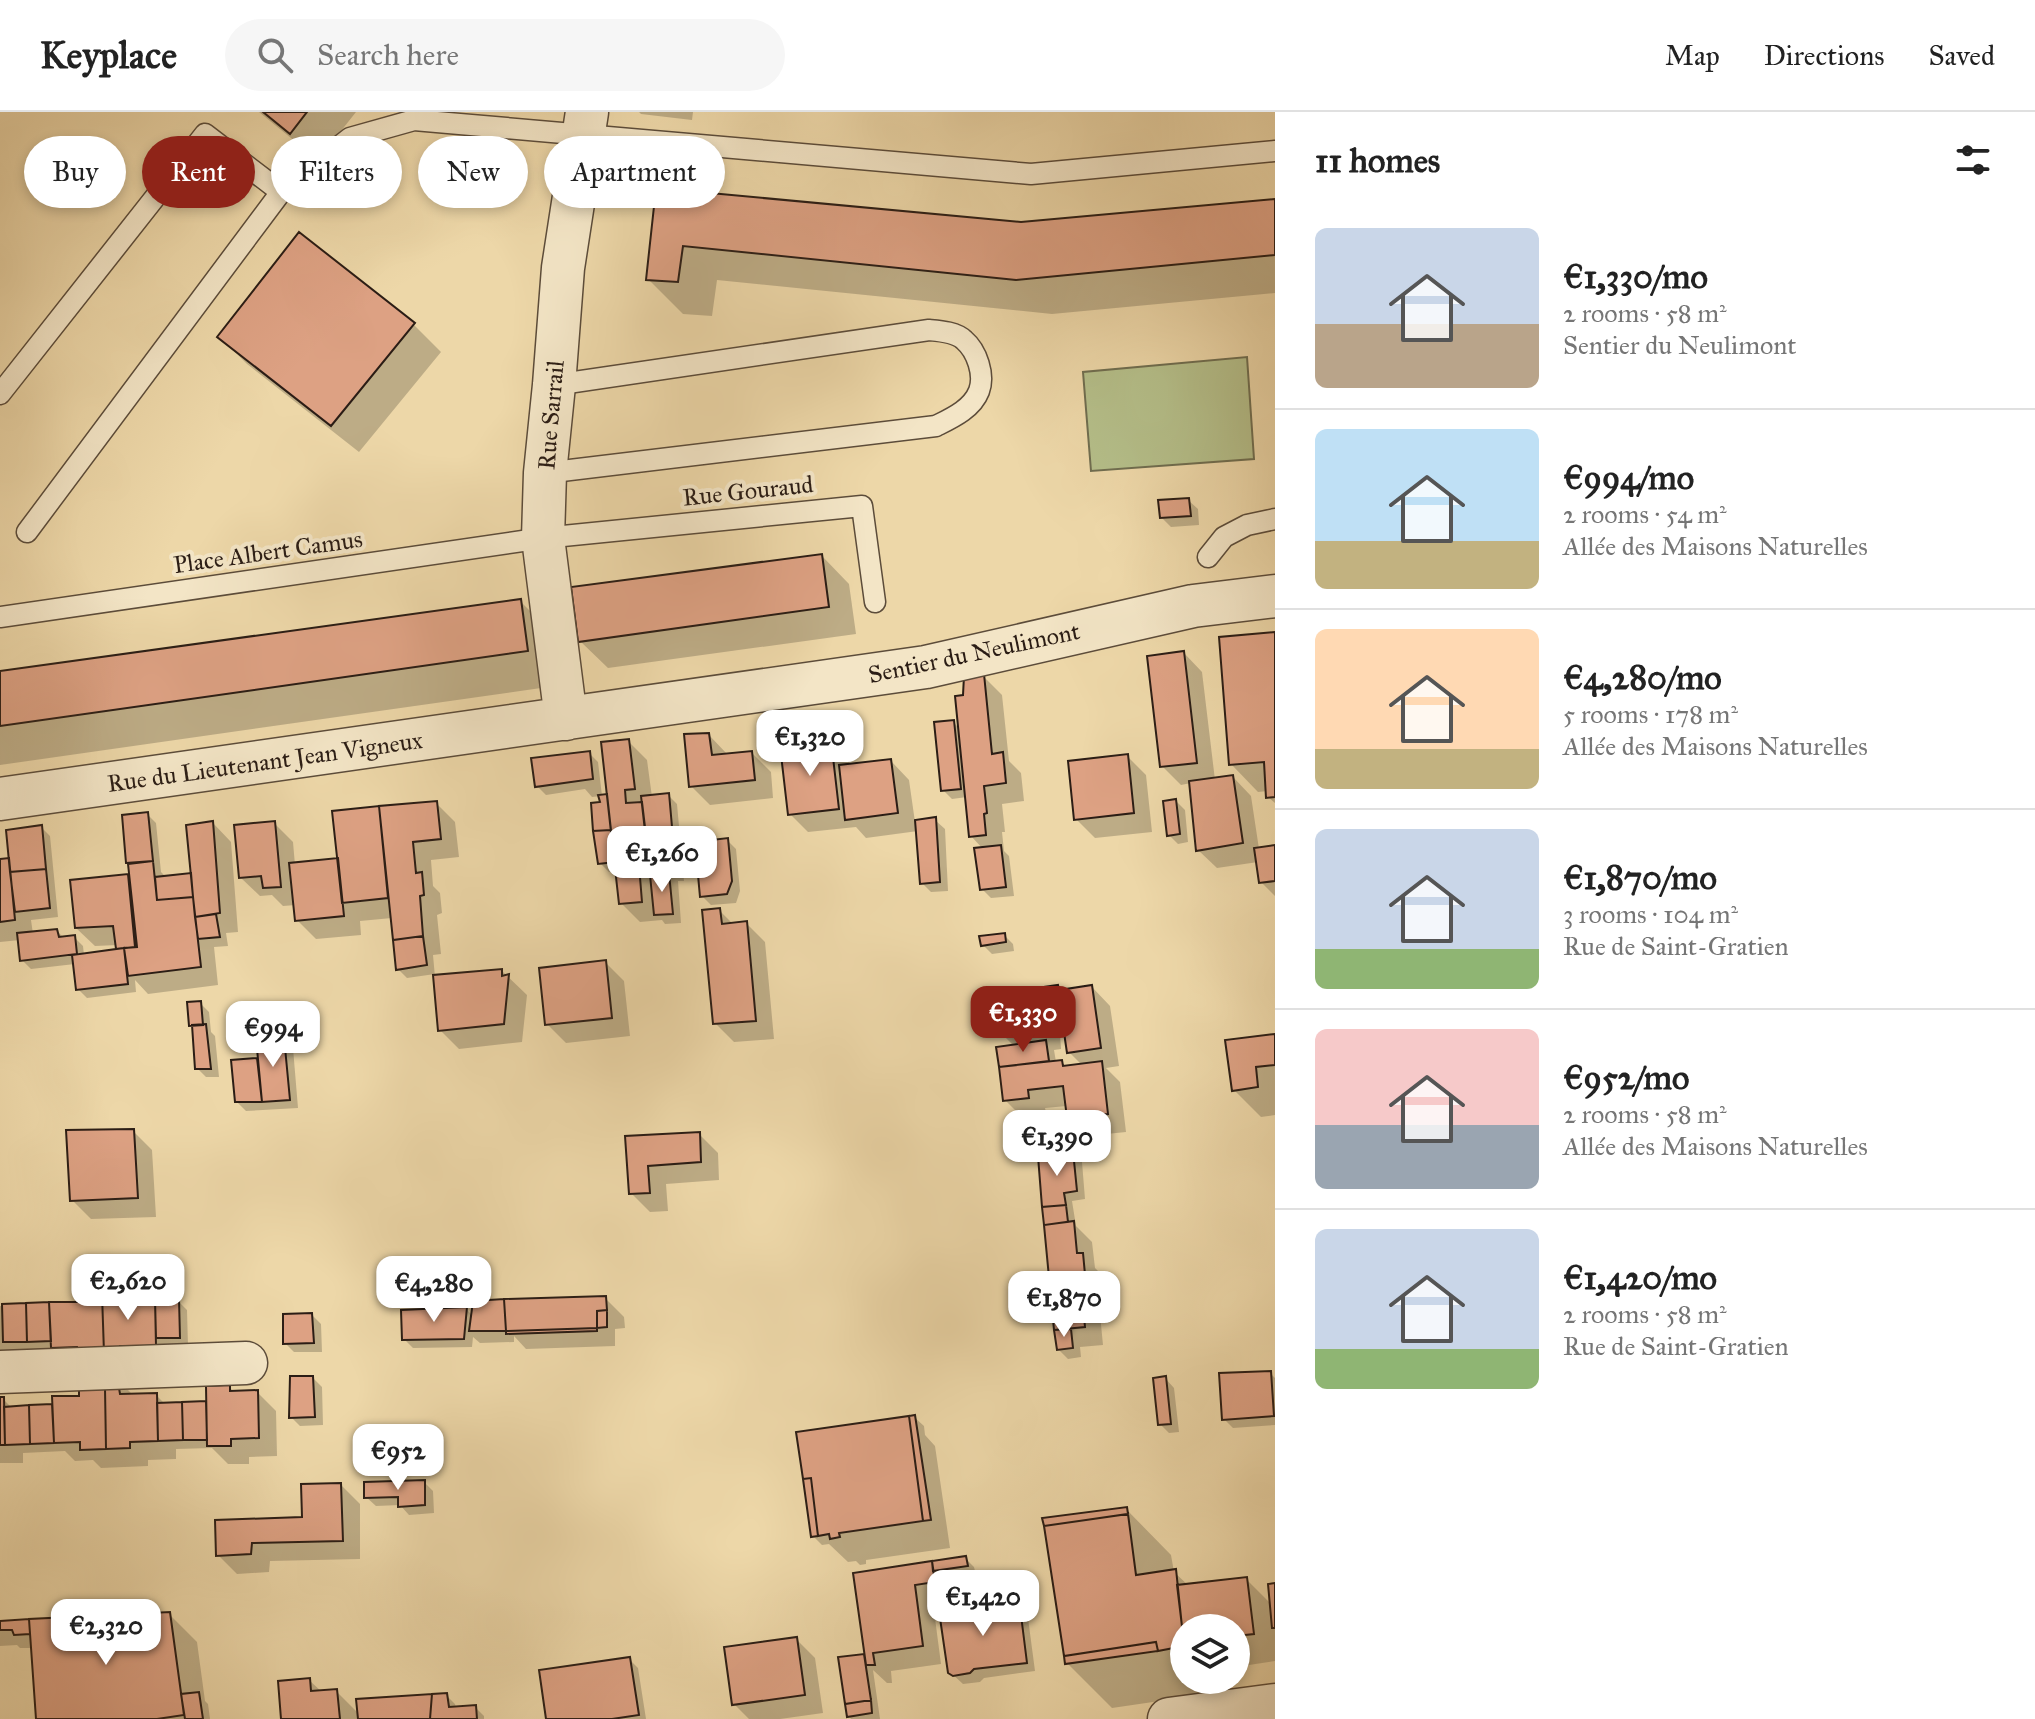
<!DOCTYPE html>
<meta charset="utf-8">
<style>
:root{--surface:#fff;--page:#f6f6f6;--text:#222;--muted:#767676;--line:#e0e0e0;--accent:#8f2418}
body{margin:0;font-family:"IM FELL Great Primer",serif;background:var(--page);color:var(--text);height:100vh;display:flex;flex-direction:column;font-size:30px;white-space:nowrap}
*{box-sizing:border-box;margin:0}
p{font-size:26px;color:var(--muted)}
.icon{flex:none;width:44px;height:44px;fill:none;stroke:currentColor;stroke-width:2;stroke-linecap:round;stroke-linejoin:round}
.map{position:relative;flex:1;overflow:hidden}
.drawer{display:flex;flex-direction:column;background:var(--surface);width:760px}
.drawer>*{flex:none}
.guide{position:absolute;left:24px;top:24px;width:760px;height:72px;display:flex;gap:16px}
.tools{position:absolute;left:1170px;top:1502px;display:grid;gap:16px}
.tools a{display:grid;place-items:center;width:80px;height:80px;border-radius:50%;background:var(--surface);box-shadow:0 4px 12px #0003;font-size:40px}
.price{position:absolute;translate:-50% -68px;padding:0 18px;border-radius:16px;background:#fff;color:#222;font-size:26px;line-height:52px;filter:drop-shadow(0 2px 4px #0008)}
.price::after{content:'';position:absolute;left:50%;top:48px;width:24px;height:18px;margin-left:-12px;background:inherit;clip-path:polygon(0 0,100% 0,50% 100%)}
.price.selected{background:var(--accent);color:#fff}
ul{padding:0;list-style:none}
li{display:flex;align-items:center;gap:24px;height:200px;padding:0 40px}
li+li{border-top:2px solid var(--line)}
li span{display:grid;place-items:center;flex:none;width:224px;height:160px;border-radius:12px;color:#555}
li>.icon{margin-inline-start:auto}
span .icon{width:96px;height:96px;fill:#fffc;stroke-width:1}
li b{font-size:34px}
h2{display:flex;justify-content:space-between;align-items:center;height:96px;padding:0 40px;font-size:34px}
.chip{padding:0 28px;border-radius:36px;background:var(--surface);box-shadow:0 4px 12px #0003;font-size:28px;line-height:72px}
.chip.selected{background:var(--accent);color:#fff}
header{display:flex;align-items:center;gap:48px;box-sizing:border-box;height:112px;padding:0 40px;background:var(--surface);border-bottom:2px solid var(--line)}
header strong{font-size:38px}
nav{display:flex;gap:44px;margin-inline-start:auto;font-size:28px}
.search{width:560px;height:72px;background:var(--page);display:flex;align-items:center;gap:20px;box-sizing:border-box;padding:0 28px;border-radius:44px;color:var(--muted);font-size:30px}
main{display:flex;flex:1;min-height:0}
.map>svg:first-child{display:block}
.green{fill:#b5bf8a;stroke:#706e50;stroke-width:2}
.shadow{fill:#0003;fill-rule:evenodd}
.building{fill:#dda183;stroke:#2b1d15;stroke-width:2}
.lines{fill:none;stroke-linecap:round;stroke-linejoin:round}
.lane-casing{stroke:#5c4c3a;stroke-width:23}
.street-casing{stroke:#5c4c3a;stroke-width:45}
.lane{stroke:#f3e5c6;stroke-width:20}
.street{stroke:#f3e5c6;stroke-width:42}
.labels{text-anchor:middle;dominant-baseline:central;stroke-width:8;stroke-linejoin:round;paint-order:stroke}
.street-label{font-size:24px;fill:#2b1d15;stroke:#f3e5c6}
</style>
<header>
<strong>Keyplace</strong>
<div class="search"><svg class="icon" aria-label="search" viewBox="0 0 24 24"><circle cx="10" cy="10" r="6"/><path d="M15 15l6 6"/></svg>Search here</div>
<nav><a>Map</a><a>Directions</a><a>Saved</a></nav>
</header>
<main>
<div class="map">
<svg width="1275" height="1607" viewBox="0 0 1275 1607">
<rect width="100%" height="100%" fill="#edd7a8"/>
<filter id="stains"><feTurbulence type="fractalNoise" baseFrequency=".0025" numOctaves="4"/><feColorMatrix values="0 0 0 0 .2 0 0 0 0 .09 0 0 0 0 .02 0 0 0 .5 -.17"/></filter>
<radialGradient id="worn" r=".72"><stop offset=".6" stop-color="#630" stop-opacity="0"/><stop offset="1" stop-color="#630" stop-opacity=".3"/></radialGradient>
<path class="green" d="M1247 245 1254 347 1091 359 1083 260Z"/>
<path class="shadow" d="M259 0H356L318 48Z
M639 0H693L692 8 641 2Z
M657 78 1021 112 1275 89V181L1052 202 717 168 712 204 683 202 648 167Z
M300 123 414 213 441 240 359 340 247 252 220 225Z
M1188 388 1198 397 1199 413 1171 415 1162 406Z
M822 444 849 472 856 522 608 556 580 529Z
M520 489 555 524 562 573 0 653V561Z
M1275 522V691L1268 685V679L1258 680 1231 652Z
M1184 541 1202 560 1215 668 1233 665 1251 684 1259 737 1275 735V784L1261 770 1258 750 1217 756 1198 738 1191 671 1181 673 1162 654Z
M983 564 1002 583 1009 649 1021 661 1024 689 1002 692 1005 720H1002L1004 739 1009 744 1014 784 991 786 982 777 983 737 971 724 967 685 952 687 943 678 953 610 961 618 965 585Z
M709 623 727 642 752 641 771 660 773 686 710 693 691 674Z
M628 629 647 648 652 685 668 683 677 692 684 769H678L681 811 665 812 662 808 640 810 621 791 618 759 609 760 600 751 602 691 601 684 592 685 585 677 546 683 537 674 589 641 598 650 602 684H609Z
M830 630 849 648 850 654 891 649 909 668 915 710 935 708 945 717 948 779 931 780 922 771 918 719 866 726 856 715 808 720 790 702Z
M1127 644 1146 663 1152 720 1095 726 1076 707Z
M1176 689 1185 698 1188 730 1178 732 1169 723Z
M436 691 455 710 459 745 431 748 433 774 440 781 442 801 437 803 441 842 433 843 435 865 502 859 527 883 522 930 459 937 440 918 435 862 407 866 398 857 392 806 360 809 361 823 316 827 297 808 296 793 283 794 272 783 260 784 241 766 274 711 293 730 295 753 340 748 335 701Z
M147 702 156 711 161 760 166 765 193 763 213 711 231 730 238 820 226 821 228 834 214 835 218 873 148 882 135 868 136 880 87 886 78 877 75 852 31 857 22 848 20 828 0 830V749L8 748 41 715 50 724 58 805 31 808 33 822 57 819 64 826 74 825 83 834 84 843 120 839 118 833 95 834 76 816 72 770 132 764 124 705Z
M727 728 736 737 740 779 736 791 711 793 702 784Z
M719 798 733 812 746 811 765 830 774 927 734 930 715 911Z
M1004 823 1013 832 1014 839 992 842 983 833Z
M605 850 624 869 630 924 566 931 547 912Z
M1057 875 1062 880 1092 875 1110 894 1119 954 1106 956 1120 970 1126 1020 1087 1024 1068 1006 1067 994 1045 996 1047 1004 1024 1007 1005 988 999 937 1014 934 1003 923ZM1066 921 1069 940 1083 954 1068 956 1061 950H1056L1054 938 1061 937 1060 922Z
M200 891 209 900 211 920 215 924 219 965H206L197 956 195 917 191 913Z
M1275 924V1003L1261 1005 1234 978Z
M283 927 293 936 298 996 246 999 237 990 233 950 260 948Z
M133 1019 152 1038 156 1105 91 1107 72 1088Z
M699 1022 718 1041 719 1068 666 1072 668 1099 650 1100 631 1081 627 1026Z
M1073 1041 1082 1050 1085 1087 1072 1089 1076 1114 1092 1130 1095 1156 1101 1162 1104 1202H1100L1103 1233 1080 1235 1081 1245 1068 1247 1059 1238 1040 1046Z
M127 1184 133 1190 178 1189 187 1198 188 1234 0 1256V1194L79 1192Z
M605 1186 624 1205 625 1216 615 1217V1234L526 1237 514 1224V1230L480 1231 473 1225 472 1235 413 1236 404 1227 466 1197 473 1204Z
M312 1203 321 1212 322 1240H294L285 1231Z
M1270 1261 1275 1266V1313L1233 1316 1224 1307Z
M313 1266 322 1275 323 1313 300 1314 291 1305Z
M1165 1266 1174 1276 1179 1320 1169 1321 1160 1312Z
M229 1275 235 1281 257 1280 276 1299 277 1344 249 1345V1352H228L212 1336 176 1337V1347L148 1348V1354L101 1356 93 1348 75 1349 65 1339 23 1341V1351H0V1287H3L12 1296 51 1294 55 1297 81 1286V1279L128 1278 134 1284 156 1283 165 1292 208 1291Z
M914 1305 924 1314 925 1323 935 1334 950 1436 866 1448V1452L860 1453 856 1449 848 1450 829 1432 822 1433 813 1424Z
M424 1370 433 1379 434 1401 409 1403 400 1393 376 1394 366 1385Z
M341 1373 360 1392V1447L270 1449 269 1460 237 1462 218 1443 304 1407Z
M1126 1397 1171 1443 1174 1460 1189 1474 1246 1467 1272 1493 1275 1473V1549L1236 1555V1516H1184V1568H1227L1228 1579 1112 1596 1067 1551Z
M965 1446 974 1455 976 1463 947 1467 950 1470 953 1488 933 1491 941 1552 891 1559 892 1571H887L873 1558 880 1607H851L849 1604 863 1544 867 1548 855 1463Z
M989 1486 998 1495 999 1500 1019 1497 1028 1506 1035 1559 984 1566 980 1570 963 1572 950 1560Z
M169 1502 197 1530 205 1589 208 1592 210 1607H39L33 1540 30 1536H20L17 1533 0 1534V1511Z
M796 1527 815 1546 823 1601 780 1607H749L734 1592Z
M629 1547 638 1556 646 1607H548Z
M309 1568 322 1580 336 1579 359 1602 446 1583 455 1592 456 1596 475 1595 484 1604V1607H283Z"/>
<path class="building" d="M263 0H307L290 22Z
M656 76 1021 110 1275 87V143L1016 168 683 134 678 170 646 168Z
M299 120 415 211 331 314 217 225Z
M1189 386 1191 404 1160 406 1158 388Z
M822 442 829 495 578 530 571 475Z
M521 487 528 539 0 614V559Z
M1275 520V685L1266 686 1264 650 1229 653 1219 525Z
M1184 539 1197 651 1160 655 1147 544Z
M984 562 992 642 1003 640 1006 671 984 674 987 701 984 702 986 723 969 725 955 584 963 583 964 564Z
M954 608 961 677 941 679 934 610Z
M709 621 712 643 752 639 755 668 689 675 684 622Z
M629 627 635 677 625 678 626 691 642 690 645 715 636 716 642 790 619 792 601 630Z
M831 628 839 697 788 703 780 634Z
M590 639 593 667 535 675 531 646Z
M1128 642 1134 701 1074 708 1068 649Z
M891 647 898 701 845 708 839 653Z
M1233 663 1243 731 1196 739 1189 669Z
M669 681 676 760 650 763 641 684Z
M607 682 611 718 593 719 591 691 600 690 598 683Z
M1176 687 1180 722 1167 724 1163 689Z
M437 689 441 727 413 730 416 761 422 760 424 783 420 784 423 824 393 828 379 694Z
M379 694 388 786 342 791 332 699Z
M148 700 153 749 126 751 122 703Z
M936 705 940 770 920 772 915 708Z
M213 709 220 801 195 805 186 713Z
M275 709 281 775 263 776 261 764 239 766 234 713Z
M42 713 46 757 10 760 6 718Z
M611 718 615 750 598 752 593 719Z
M728 726 732 769 727 782 700 785 695 730Z
M1001 733 1006 775 980 778 974 736Z
M1275 733V769L1259 771 1254 736Z
M9 746 15 808 0 810V747Z
M338 746 344 804 295 809 289 751Z
M153 749 157 788 193 785 201 855 128 864 124 836 137 835 128 752Z
M46 757 50 796 15 800 10 760Z
M191 761 193 785 157 788 155 765Z
M669 761 673 802 654 803 650 763Z
M128 762 135 835 116 837 113 814 75 816 70 768Z
M720 796 722 812 747 809 756 909 713 912 702 798Z
M216 802 220 825 198 827 195 805Z
M57 817 59 825 75 823 77 842 20 849 17 821Z
M1005 821 1006 830 981 834 979 824Z
M423 824 427 853 396 858 393 828Z
M124 836 128 872 76 878 72 843Z
M606 848 612 906 545 913 539 856Z
M502 857V864L509 862 504 912 438 919 433 863Z
M1058 873 1059 878 1092 873 1101 936 1067 941 1061 900 1042 903 1044 918 1001 924 996 882Z
M201 889 203 913 189 914 187 890Z
M206 912 211 957H195L192 913Z
M1275 922V953L1256 955 1258 975 1232 979 1225 928Z
M284 925 290 988 262 990 256 926Z
M1046 928 1049 949 999 955 996 935Z
M257 946 262 990H235L231 948Z
M1062 948 1063 954 1102 949 1108 1002 1067 1006 1063 974 1028 978 1029 986 1003 989 999 955Z
M134 1017 138 1086 70 1089 66 1018Z
M700 1020 701 1050 648 1054 650 1081 629 1082 625 1024Z
M1073 1039 1077 1079 1064 1081 1066 1093 1042 1095 1038 1044Z
M1066 1093 1068 1110 1044 1113 1042 1095Z
M1074 1109 1077 1141H1083L1087 1184H1082L1085 1215 1054 1218 1044 1113Z
M77 1182H102L104 1241H78L77 1235 51 1236 49 1190H77Z
M102 1182H127V1188L155 1187 156 1234H120V1240L104 1241Z
M606 1184 607 1198 597 1199V1216L506 1219 504 1187Z
M155 1187H179L180 1226H156Z
M504 1187 506 1219H469L473 1189Z
M49 1190 51 1229 27 1230 26 1191Z
M26 1191 27 1230H3L2 1192Z
M467 1195 464 1227 402 1228 401 1198Z
M607 1198V1215L597 1216V1199Z
M312 1201 314 1231 283 1232V1202Z
M597 1216V1219L506 1222V1219Z
M1071 1217 1073 1236 1057 1238 1054 1218Z
M1271 1259 1274 1304 1222 1308 1219 1261Z
M290 1264H313L315 1305 289 1306Z
M1166 1264 1171 1312 1158 1313 1153 1266Z
M230 1273V1279L258 1278 259 1326 231 1327V1334H207L206 1274Z
M105 1276 106 1337 80 1338V1330L54 1331 52 1284H79V1277Z
M105 1276H119L120 1282 157 1281 158 1329 130 1330V1336L106 1337Z
M0 1285H4L5 1333H0Z
M206 1289 207 1328H183L182 1290Z
M182 1290 183 1328 158 1329 157 1291Z
M52 1292 54 1331 30 1332 29 1293Z
M29 1293 30 1332 5 1333 4 1295Z
M915 1303 931 1408 923 1409 909 1304Z
M909 1304 923 1409 839 1421 840 1425 830 1427 829 1422 818 1424 811 1366 803 1367 796 1320Z
M811 1366 818 1424 811 1425 803 1367Z
M425 1368V1393L398 1395V1385L364 1386V1370Z
M341 1371 343 1429 252 1431 251 1442 216 1444 215 1408 302 1405 301 1372Z
M1127 1395 1128 1402 1044 1414 1042 1406Z
M1128 1402 1136 1463 1176 1457 1184 1534 1158 1539 1156 1530 1064 1544 1044 1414Z
M966 1444 968 1454 933 1459 932 1449Z
M932 1449 935 1470 915 1473 923 1534 873 1541 875 1553H866L853 1461Z
M1247 1465 1254 1522 1236 1524V1516H1184V1531L1177 1473Z
M1275 1471V1516H1272L1268 1472Z
M990 1484 992 1498 1020 1495 1027 1551 974 1557 970 1561 953 1564 948 1561 940 1506 972 1501 970 1487Z
M170 1500 184 1603 157 1607H36L29 1507Z
M29 1507 30 1522 14 1523 12 1518H0V1509Z
M797 1525 805 1583 732 1593 724 1535Z
M1156 1530 1158 1539 1065 1552 1064 1544Z
M864 1542 871 1588 845 1592 838 1545Z
M630 1545 639 1603 612 1607H546L539 1558Z
M310 1566 311 1579 337 1577 340 1607H281L278 1569Z
M199 1580 203 1607H185L181 1582Z
M447 1581 449 1595 476 1593 477 1607H430L432 1582Z
M432 1582 430 1607H358L356 1587Z
M871 1588 872 1601 847 1605 845 1592Z"/>
<g class="lines">
<g class="lane-casing">
<path id="lane" d="M0 282 205 22 281 80 350 26 414 8 1031 62 1275 39
M545 361 936 314C952 306 972 297 979 279 985 263 977 239 964 228 956 220 940 219 929 218L554 273
M27 420 281 80
M1208 445 1224 425 1247 413 1275 407
M0 505 543 426 862 394 875 490"/>
</g>
<g class="street-casing">
<path id="street" d="M566 607 543 426 545 361 554 273 563 156 587 0
M0 687 926 555 1193 494 1275 484
M0 1260 246 1251
M1169 1607 1275 1593"/>
</g>
<use href="#lane" class="lane"/>
<use href="#street" class="street"/>
</g>
<g class="labels">
<g class="street-label">
<text transform="translate(551 303) rotate(-85)">Rue Sarrail</text>
<text transform="translate(748 379) rotate(-6)">Rue Gouraud</text>
<text transform="translate(268 440) rotate(-8)">Place Albert Camus</text>
<text transform="translate(974 541) rotate(-12)">Sentier du Neulimont</text>
<text transform="translate(265 650) rotate(-8)">Rue du Lieutenant Jean Vigneux</text>
</g>
</g>
<rect width="100%" height="100%" filter="url(#stains)"/>
<rect width="100%" height="100%" fill="url(#worn)"/>
</svg>
<div class="tools">
<a><svg class="icon" aria-label="layers" viewBox="0 0 24 24"><path d="M12 4l9 5-9 5-9-5zM3 14l9 5 9-5"/></svg></a>
</div>
<b class="price" style="left:810px;top:666px">€1,320</b>
<b class="price" style="left:662px;top:782px">€1,260</b>
<b class="price selected" style="left:1023px;top:942px">€1,330</b>
<b class="price" style="left:273px;top:957px">€994</b>
<b class="price" style="left:1057px;top:1066px">€1,390</b>
<b class="price" style="left:128px;top:1210px">€2,620</b>
<b class="price" style="left:434px;top:1212px">€4,280</b>
<b class="price" style="left:1064px;top:1227px">€1,870</b>
<b class="price" style="left:398px;top:1380px">€952</b>
<b class="price" style="left:983px;top:1526px">€1,420</b>
<b class="price" style="left:106px;top:1555px">€2,320</b>
<div class="guide">
<a class="chip">Buy</a>
<a class="chip selected">Rent</a>
<a class="chip">Filters</a>
<a class="chip">New</a>
<a class="chip">Apartment</a>
</div>
</div>
<section class="drawer">
<h2>11 homes<svg class="icon" aria-label="filters" viewBox="0 0 24 24"><path d="M4 7h16M4 17h16"/><circle cx="9" cy="7" r="2"/><circle cx="15" cy="17" r="2"/></svg></h2>
<ul>
<li><span style="background:linear-gradient(#c9d6e8 60%,#b9a48a 0)"><svg class="icon" aria-label="home" viewBox="0 0 24 24"><path d="M3 11l9-7 9 7M6 9v11h12V9"/></svg></span><div><b>€1,330/mo</b><p>2 rooms · 58 m²</p><p>Sentier du Neulimont</p></div></li>
<li><span style="background:linear-gradient(#bfe0f5 70%,#c2b280 0)"><svg class="icon" aria-label="home" viewBox="0 0 24 24"><path d="M3 11l9-7 9 7M6 9v11h12V9"/></svg></span><div><b>€994/mo</b><p>2 rooms · 54 m²</p><p>Allée des Maisons Naturelles</p></div></li>
<li><span style="background:linear-gradient(#ffd9b3 75%,#c2b280 0)"><svg class="icon" aria-label="home" viewBox="0 0 24 24"><path d="M3 11l9-7 9 7M6 9v11h12V9"/></svg></span><div><b>€4,280/mo</b><p>5 rooms · 178 m²</p><p>Allée des Maisons Naturelles</p></div></li>
<li><span style="background:linear-gradient(#c9d6e8 75%,#8fb573 0)"><svg class="icon" aria-label="home" viewBox="0 0 24 24"><path d="M3 11l9-7 9 7M6 9v11h12V9"/></svg></span><div><b>€1,870/mo</b><p>3 rooms · 104 m²</p><p>Rue de Saint-Gratien</p></div></li>
<li><span style="background:linear-gradient(#f6c9c9 60%,#9aa5b1 0)"><svg class="icon" aria-label="home" viewBox="0 0 24 24"><path d="M3 11l9-7 9 7M6 9v11h12V9"/></svg></span><div><b>€952/mo</b><p>2 rooms · 58 m²</p><p>Allée des Maisons Naturelles</p></div></li>
<li><span style="background:linear-gradient(#c9d6e8 75%,#8fb573 0)"><svg class="icon" aria-label="home" viewBox="0 0 24 24"><path d="M3 11l9-7 9 7M6 9v11h12V9"/></svg></span><div><b>€1,420/mo</b><p>2 rooms · 58 m²</p><p>Rue de Saint-Gratien</p></div></li>
</ul>
</section>
</main>
